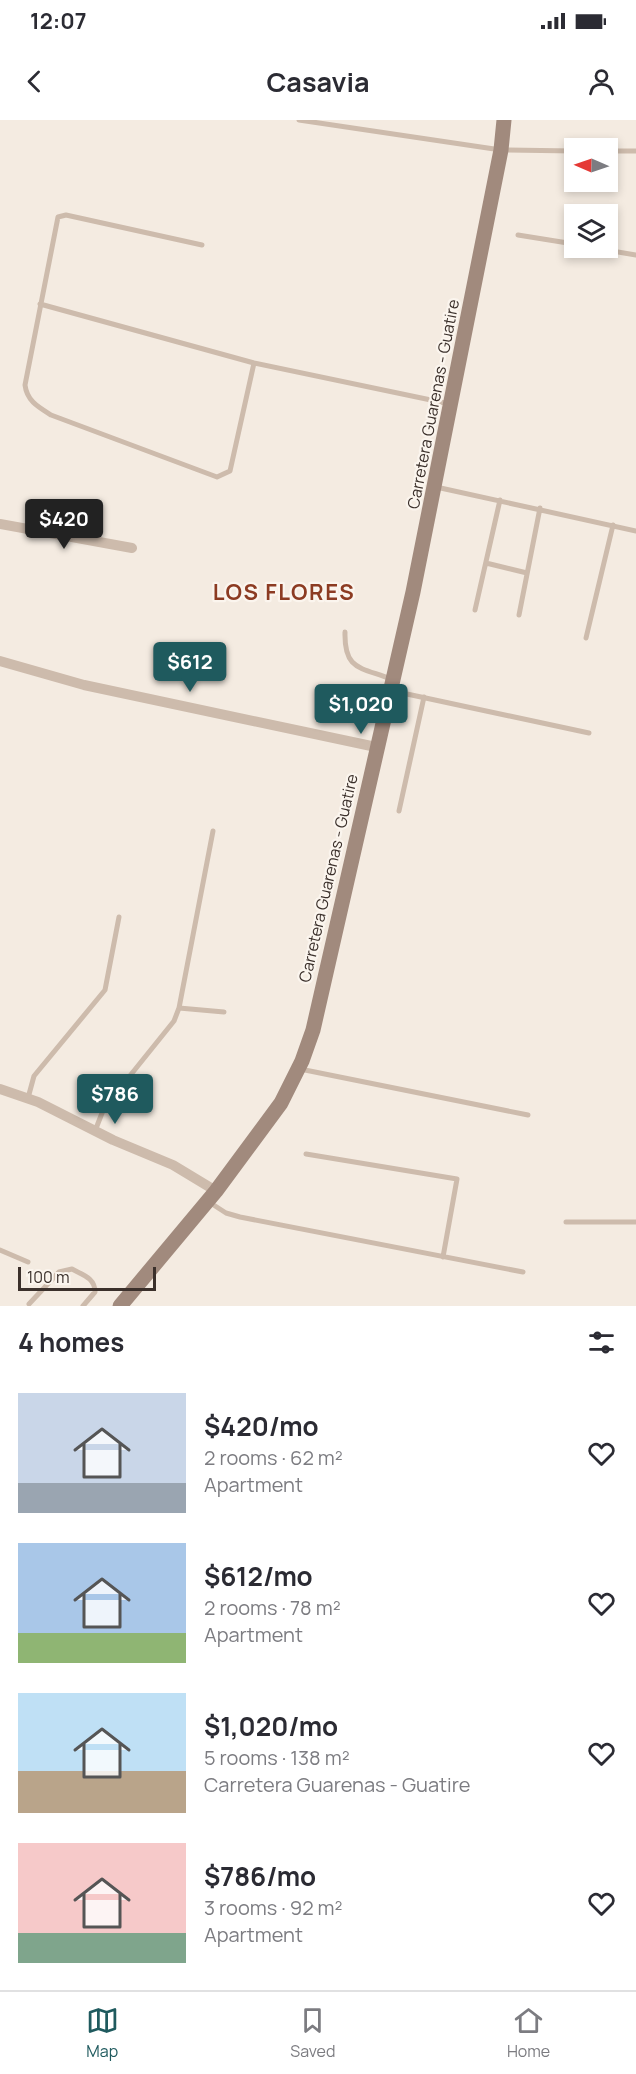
<!DOCTYPE html>
<meta charset="utf-8">
<style>
:root{--surface:#fff;--page:#f2f2f3;--text:#2b2b33;--muted:#7c7c81;--line:#e1e1e2;--accent:#1f5a5e}
body{margin:0;font-family:Manrope,sans-serif;background:var(--page);color:var(--text);height:100vh;display:flex;flex-direction:column;font-size:22px;white-space:nowrap}
*{box-sizing:border-box;margin:0}
p{font-size:20px;color:var(--muted)}
.icon{flex:none;width:33px;height:33px;fill:none;stroke:currentColor;stroke-width:2;stroke-linecap:round;stroke-linejoin:round}
.map{position:relative;height:1186px;overflow:hidden}
.details{display:flex;flex-direction:column;background:var(--surface);flex:1}
.details>*{flex:none}
.needle{width:39px;rotate:272deg}
.fabs{position:absolute;left:564px;top:18px;display:grid;gap:12px}
.fabs a{display:grid;place-items:center;width:54px;height:54px;border-radius:0px;background:var(--surface);box-shadow:0 3px 9px #0003;font-size:30px}
.scale{position:absolute;left:18px;bottom:15px;width:138px;box-sizing:border-box;padding-left:6px;border:3px solid #3b302b;border-top:0;font-size:16px;line-height:21px;white-space:nowrap;color:#3b302b;-webkit-text-stroke:4px #fbf5ee;paint-order:stroke}
.price{position:absolute;translate:-50% -51px;padding:0 14px;border-radius:6px;background:var(--accent);color:#fff;font-size:20px;line-height:39px;filter:drop-shadow(0 2px 3px #0008)}
.price::after{content:'';position:absolute;left:50%;top:36px;width:18px;height:14px;margin-left:-9px;background:inherit;clip-path:polygon(0 0,100% 0,50% 100%)}
.price.current{background:#222;color:#fff}
ul{padding:0;list-style:none}
li{display:flex;align-items:center;gap:18px;height:150px;padding:0 18px}
li span{display:grid;place-items:center;flex:none;width:168px;height:120px;border-radius:0px;color:#555}
li>.icon{margin-inline-start:auto}
span .icon{width:72px;height:72px;fill:#fffc;stroke-width:1}
li b{font-size:26px}
h2{display:flex;justify-content:space-between;align-items:center;height:72px;padding:0 18px;font-size:26px}
.status{display:flex;justify-content:space-between;align-items:center;height:42px;padding:0 30px;background:var(--surface);direction:ltr}
.status svg{height:16px;fill:currentColor}
header{display:flex;justify-content:space-between;align-items:center;height:78px;padding:0 18px;background:var(--surface);font-size:27px;font-weight:700}
.dock{display:flex;justify-content:space-around;align-items:center;height:84px;border-top:2px solid var(--line);background:var(--surface);font-size:16px;color:var(--muted)}
.dock a{display:grid;justify-items:center;gap:3px}
.dock .current{color:var(--accent)}
.map>svg:first-child{display:block}
.lines{fill:none;stroke-linecap:round;stroke-linejoin:round}
.lane{stroke:#cdbbac;stroke-width:5}
.street{stroke:#cdbbac;stroke-width:10}
.secondary{stroke:#a18a7d;stroke-width:15}
.labels{text-anchor:middle;dominant-baseline:central;stroke-width:4.5;stroke-linejoin:round;paint-order:stroke}
.street-label{font-size:16px;fill:#3b302b;stroke:#fbf5ee}
.district-label{font-size:22px;font-weight:bold;letter-spacing:1.5px;fill:#8c3b22;stroke:#fbf5ee}
</style>
<div class="status"><b>12:07</b><svg viewBox="0 0 49 12"><path d="M0 12V9h3v3zM5 12V6h3v6zM10 12V3h3v9zM15 12V0h3v12zM26 1h20v11H26zM47 4h2v5h-2z"/></svg></div>
<header><svg class="icon" aria-label="back" viewBox="0 0 24 24"><path d="M15 5l-7 7 7 7"/></svg>Casavia<svg class="icon" aria-label="person" viewBox="0 0 24 24"><circle cx="12" cy="8" r="4"/><path d="M4 21q1-7 8-7t8 7"/></svg></header>
<div class="map">
<svg width="636" height="1186" viewBox="0 0 636 1186">
<rect width="100%" height="100%" fill="#f4ebe1"/>
<g class="lines">
<path class="lane" d="M299 0 501 30 574 31
M608 31H636
M518 115 574 124
M202 125 66 95 58 97 25 265C27 281 38 287 51 295L217 357 230 351 254 243
M594 128 636 135
M40 184 254 243 450 284
M436 367 636 411
M486 443 527 453
M475 490 500 380
M519 495 540 388
M345 512C344 550 360 547 391 559
M586 518 613 405
M393 571 589 613
M399 691 424 577
M179 888 224 892
M300 949 528 995
M28 978 34 956 105 870 119 797
M95 1011 104 988 174 901 179 888 213 711
M306 1034 457 1059 443 1137
M209 1082 226 1093 240 1097 523 1152
M566 1102H636
M0 1130 28 1142
M29 1184 59 1152 72 1149C83 1155 95 1158 95 1172L83 1186"/>
<path class="street" d="M0 404 132 428
M0 541 84 565 376 627
M0 969 38 982 113 1020 173 1045 216 1071"/>
<path class="secondary" d="M120 1186 216 1071 281 983 302 941 313 910 413 472 501 30 504 0"/>
</g>
<g class="labels">
<g class="street-label">
<text transform="translate(433 284) rotate(-79)">Carretera Guarenas - Guatire</text>
<text transform="translate(328 758) rotate(-77)">Carretera Guarenas - Guatire</text>
</g>
<g class="district-label">
<text x="284" y="472">LOS FLORES</text>
</g>
</g>
</svg>
<div class="fabs">
<a><svg class="needle" viewBox="-14 -14 28 28"><path d="M0-13l5 13h-10z" fill="#e53935"/><path d="M0 13l5-13h-10z" fill="#7c7c81"/></svg></a>
<a><svg class="icon" aria-label="layers" viewBox="0 0 24 24"><path d="M12 4l9 5-9 5-9-5zM3 14l9 5 9-5"/></svg></a>
</div>
<div class="scale">100 m</div>
<b class="price current" style="left:64px;top:430px">$420</b>
<b class="price" style="left:190px;top:573px">$612</b>
<b class="price" style="left:361px;top:615px">$1,020</b>
<b class="price" style="left:115px;top:1005px">$786</b>
</div>
<section class="details">
<h2>4 homes<svg class="icon" aria-label="filters" viewBox="0 0 24 24"><path d="M4 7h16M4 17h16"/><circle cx="9" cy="7" r="2"/><circle cx="15" cy="17" r="2"/></svg></h2>
<ul>
<li><span style="background:linear-gradient(#c9d6e8 75%,#9aa5b1 0)"><svg class="icon" aria-label="home" viewBox="0 0 24 24"><path d="M3 11l9-7 9 7M6 9v11h12V9"/></svg></span><div><b>$420/mo</b><p>2 rooms · 62 m²</p><p>Apartment</p></div><svg class="icon" aria-label="heart" viewBox="0 0 24 24"><path d="M12 20l-8-8c-3-5 5-10 8-4 3-6 11-1 8 4z"/></svg></li>
<li><span style="background:linear-gradient(#a9c7e8 75%,#8fb573 0)"><svg class="icon" aria-label="home" viewBox="0 0 24 24"><path d="M3 11l9-7 9 7M6 9v11h12V9"/></svg></span><div><b>$612/mo</b><p>2 rooms · 78 m²</p><p>Apartment</p></div><svg class="icon" aria-label="heart" viewBox="0 0 24 24"><path d="M12 20l-8-8c-3-5 5-10 8-4 3-6 11-1 8 4z"/></svg></li>
<li><span style="background:linear-gradient(#bfe0f5 65%,#b9a48a 0)"><svg class="icon" aria-label="home" viewBox="0 0 24 24"><path d="M3 11l9-7 9 7M6 9v11h12V9"/></svg></span><div><b>$1,020/mo</b><p>5 rooms · 138 m²</p><p>Carretera Guarenas - Guatire</p></div><svg class="icon" aria-label="heart" viewBox="0 0 24 24"><path d="M12 20l-8-8c-3-5 5-10 8-4 3-6 11-1 8 4z"/></svg></li>
<li><span style="background:linear-gradient(#f6c9c9 75%,#7fa58c 0)"><svg class="icon" aria-label="home" viewBox="0 0 24 24"><path d="M3 11l9-7 9 7M6 9v11h12V9"/></svg></span><div><b>$786/mo</b><p>3 rooms · 92 m²</p><p>Apartment</p></div><svg class="icon" aria-label="heart" viewBox="0 0 24 24"><path d="M12 20l-8-8c-3-5 5-10 8-4 3-6 11-1 8 4z"/></svg></li>
</ul>
</section>
<nav class="dock">
<a class="current"><svg class="icon" aria-label="map" viewBox="0 0 24 24"><path d="M3 6l6-2 6 2 6-2v14l-6 2-6-2-6 2zM9 4v14M15 6v14"/></svg>Map</a>
<a><svg class="icon" aria-label="saved" viewBox="0 0 24 24"><path d="M7 4h10v16l-5-4-5 4z"/></svg>Saved</a>
<a><svg class="icon" aria-label="home" viewBox="0 0 24 24"><path d="M3 11l9-7 9 7M6 9v11h12V9"/></svg>Home</a>
</nav>
